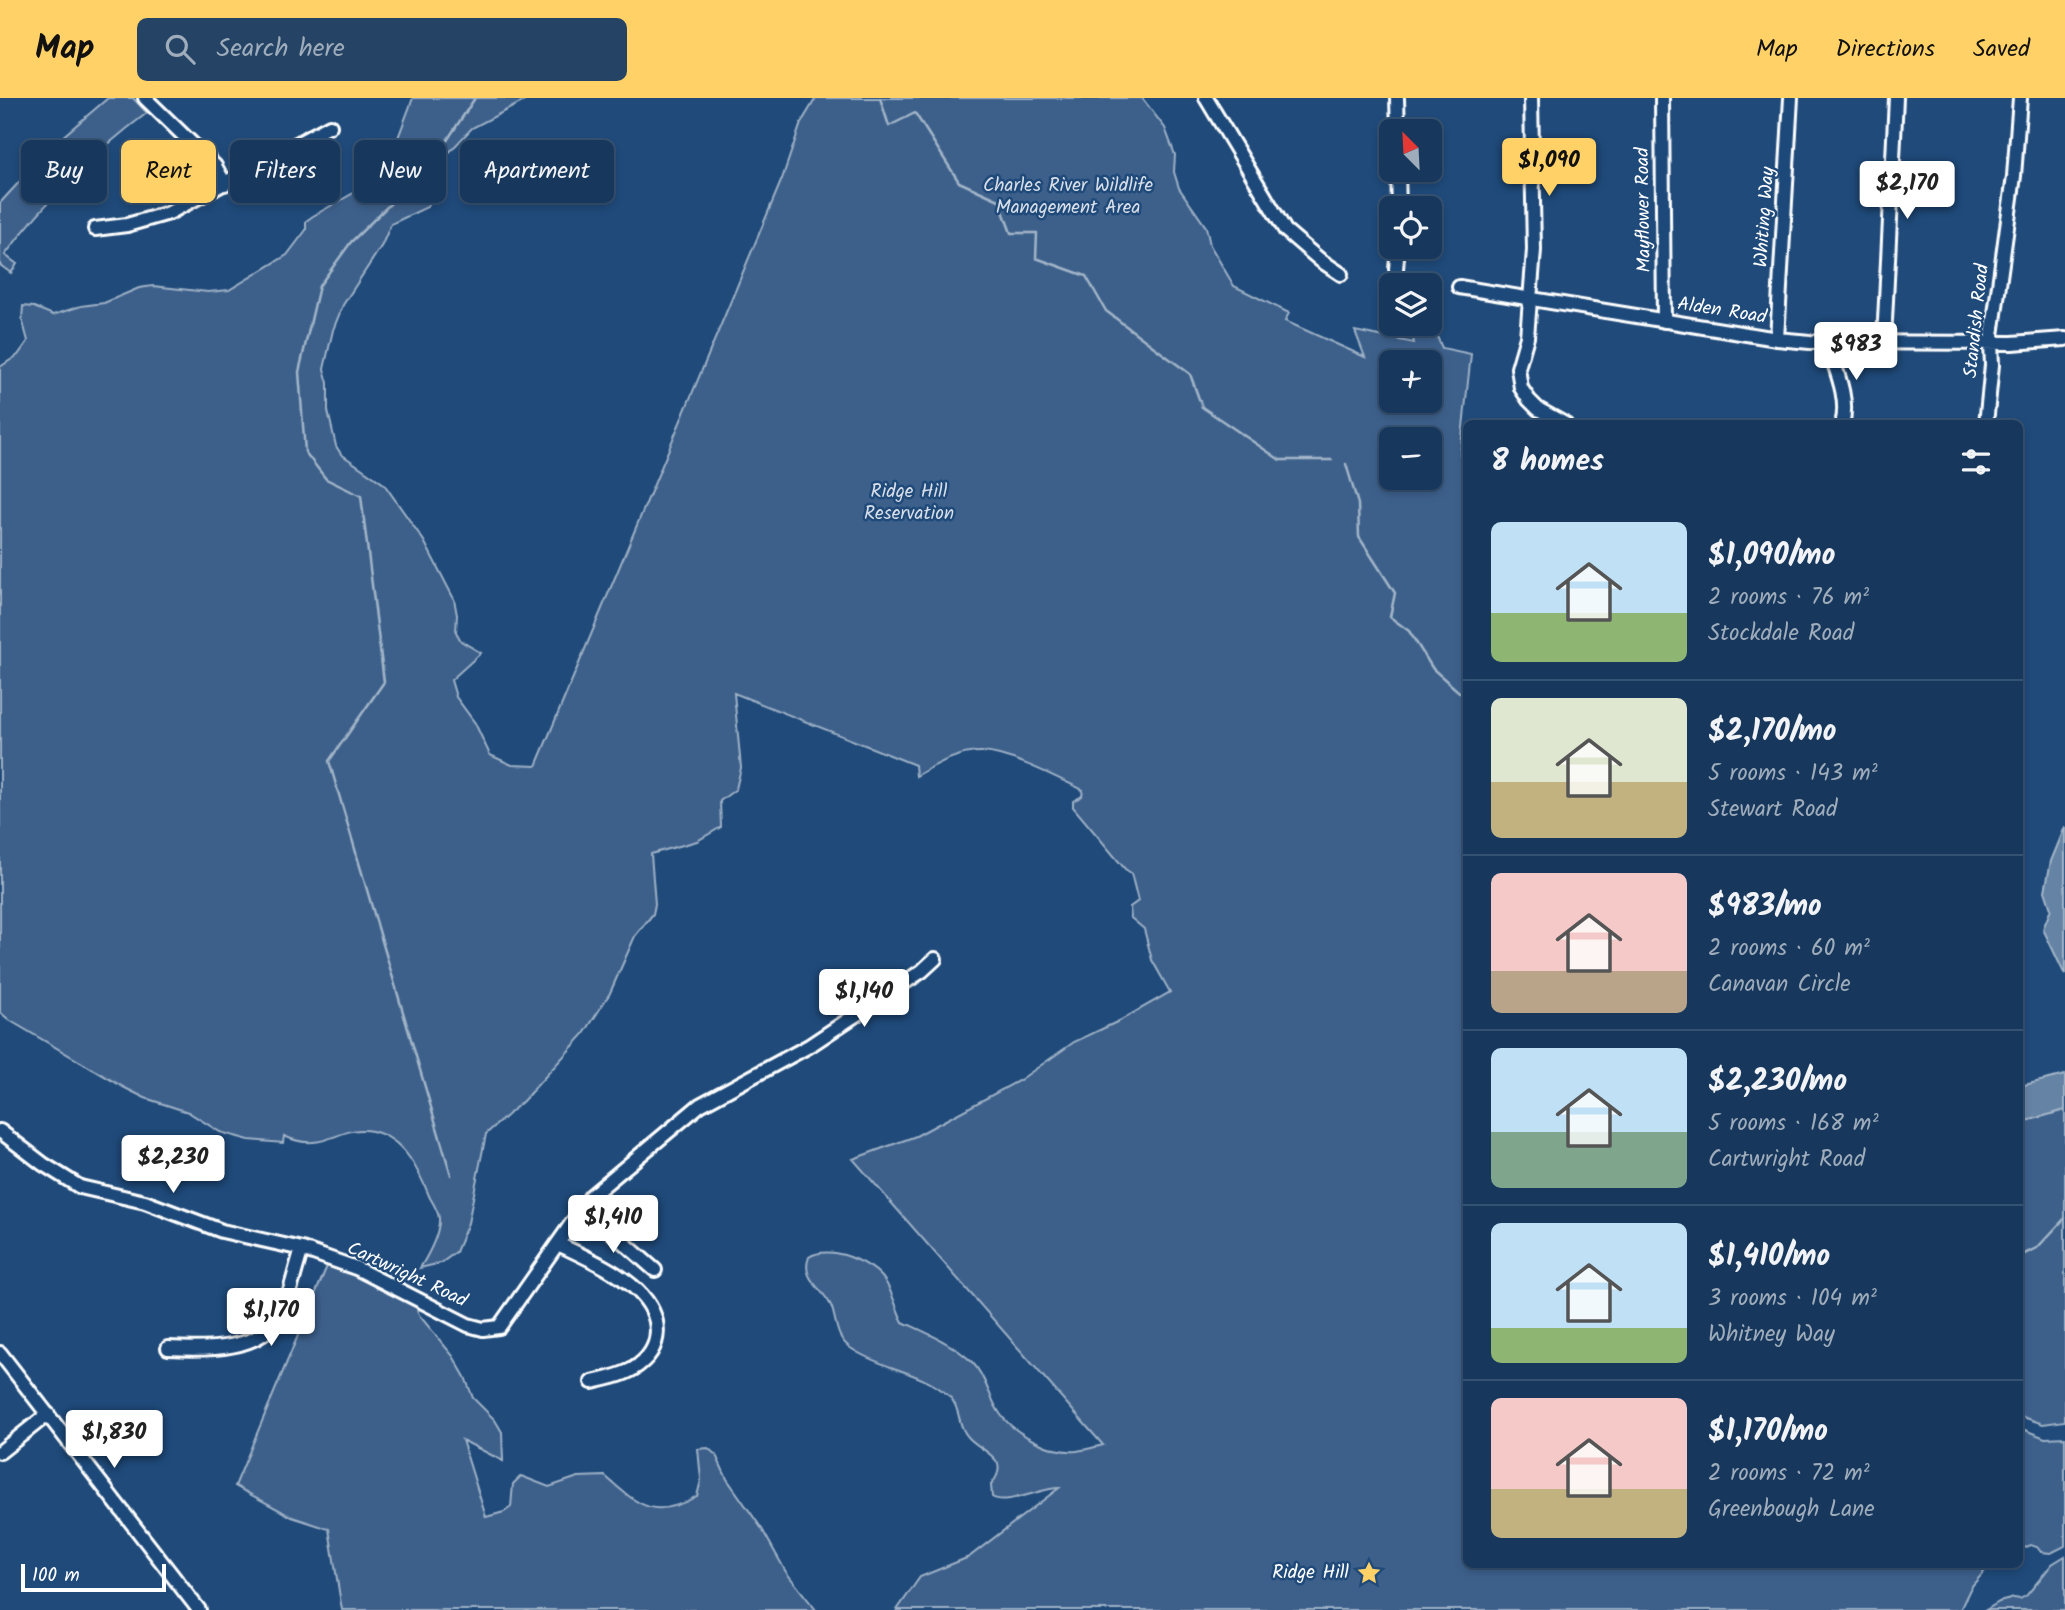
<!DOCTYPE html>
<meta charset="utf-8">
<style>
:root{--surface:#17385c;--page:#244365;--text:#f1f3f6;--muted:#9eacbb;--line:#365272;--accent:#ffd166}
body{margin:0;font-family:Kalam,sans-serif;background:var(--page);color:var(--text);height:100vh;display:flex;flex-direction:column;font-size:26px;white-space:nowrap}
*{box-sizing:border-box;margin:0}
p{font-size:23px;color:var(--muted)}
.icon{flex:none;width:38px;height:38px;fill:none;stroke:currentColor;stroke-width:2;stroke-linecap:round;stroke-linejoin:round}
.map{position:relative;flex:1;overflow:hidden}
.sheet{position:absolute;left:1463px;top:322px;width:560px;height:1148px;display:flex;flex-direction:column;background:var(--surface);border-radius:10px;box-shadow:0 4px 10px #0003,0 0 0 2px var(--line)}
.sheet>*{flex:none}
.top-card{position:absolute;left:21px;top:42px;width:665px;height:63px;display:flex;gap:14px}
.needle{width:46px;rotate:336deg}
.buttons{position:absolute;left:1379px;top:21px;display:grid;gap:14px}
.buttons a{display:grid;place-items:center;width:63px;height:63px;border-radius:10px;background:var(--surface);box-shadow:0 4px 10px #0003,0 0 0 2px var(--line);font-size:35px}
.scale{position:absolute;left:21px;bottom:18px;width:145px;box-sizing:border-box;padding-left:7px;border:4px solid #fff;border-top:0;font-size:19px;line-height:24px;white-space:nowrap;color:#fff;-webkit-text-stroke:5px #1f4a7a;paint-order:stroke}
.price{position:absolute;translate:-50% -60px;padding:0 16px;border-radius:7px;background:#fff;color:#222;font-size:23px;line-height:46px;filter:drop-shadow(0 2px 4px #0008)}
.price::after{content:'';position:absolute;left:50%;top:42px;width:21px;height:16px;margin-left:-10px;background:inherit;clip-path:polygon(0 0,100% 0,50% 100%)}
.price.active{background:var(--accent);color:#111}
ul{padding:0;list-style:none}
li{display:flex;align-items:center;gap:21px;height:175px;padding:0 28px}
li+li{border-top:2px solid var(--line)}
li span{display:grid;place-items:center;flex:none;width:196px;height:140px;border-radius:10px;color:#555}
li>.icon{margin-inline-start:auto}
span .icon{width:84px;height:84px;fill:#fffc;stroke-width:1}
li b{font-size:30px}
h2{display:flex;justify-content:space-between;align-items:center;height:84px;padding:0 28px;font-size:30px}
.tag{padding:0 24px;border-radius:10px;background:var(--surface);box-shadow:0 4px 10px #0003,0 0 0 2px var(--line);font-size:24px;line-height:63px}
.tag.active{background:var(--accent);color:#111}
header{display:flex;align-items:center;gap:42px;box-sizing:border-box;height:98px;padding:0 35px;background:var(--accent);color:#111}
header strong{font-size:33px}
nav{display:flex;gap:38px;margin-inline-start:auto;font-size:24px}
.search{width:490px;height:63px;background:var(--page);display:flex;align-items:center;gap:18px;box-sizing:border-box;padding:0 24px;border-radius:10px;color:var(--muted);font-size:26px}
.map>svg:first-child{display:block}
.green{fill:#3c618b;stroke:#9eb0c5;stroke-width:2;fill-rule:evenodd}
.water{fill:#6583a4;stroke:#a3b5c8;stroke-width:2}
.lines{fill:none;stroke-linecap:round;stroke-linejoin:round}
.stream{stroke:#a3b5c8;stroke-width:2.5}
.minor-casing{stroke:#fff;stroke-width:18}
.minor{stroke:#1f4a7a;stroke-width:12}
.labels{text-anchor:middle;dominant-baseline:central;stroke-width:5;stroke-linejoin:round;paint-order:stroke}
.park-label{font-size:19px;fill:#d8dfe8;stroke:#1f4a7a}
.street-label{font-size:19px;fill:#fff;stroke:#1f4a7a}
.poi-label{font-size:19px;fill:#fff;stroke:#1f4a7a;text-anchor:end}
</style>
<header>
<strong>Map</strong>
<div class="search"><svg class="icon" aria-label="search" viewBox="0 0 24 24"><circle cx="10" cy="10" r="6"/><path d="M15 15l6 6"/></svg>Search here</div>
<nav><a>Map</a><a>Directions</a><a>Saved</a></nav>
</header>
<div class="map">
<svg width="2065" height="1512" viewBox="0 0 2065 1512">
<rect width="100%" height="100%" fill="#1f4a7a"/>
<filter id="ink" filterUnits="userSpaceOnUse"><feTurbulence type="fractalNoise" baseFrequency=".0143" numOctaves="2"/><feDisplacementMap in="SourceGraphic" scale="14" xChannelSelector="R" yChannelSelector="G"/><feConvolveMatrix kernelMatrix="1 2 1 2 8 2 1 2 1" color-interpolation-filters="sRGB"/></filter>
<g filter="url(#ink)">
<path class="green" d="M108 0H133L147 15C92 56 46 102 5 157L17 166 11 175 0 167V105L54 46Z
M413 0H530L472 30 441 63 433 100 427 109 391 126 382 147 343 207 333 232 324 271 328 285V313L336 348 341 356 384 386 424 443 454 501 457 517 456 534 461 543 481 555 451 582 456 599 475 625 490 657 512 667 536 668 782 81 801 25 816 0H1142L1165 30 1175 57 1174 74 1179 90 1206 129 1210 147 1234 188 1289 215 1285 223 1365 259 1355 233 1414 245 1410 226H1430L1431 203 1436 209 1435 234 1442 250 1471 256 1460 357 1466 364V1466L1990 1467 1971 1489 1960 1512H897L920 1479 969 1459 1059 1390C1041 1390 1006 1408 992 1399L991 1387C1012 1361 985 1356 969 1340 957 1329 961 1308 948 1297 920 1273 882 1271 852 1251 836 1241 837 1226 832 1210 825 1191 800 1182 809 1159 829 1146 873 1164 885 1183 893 1195 896 1211 903 1224 927 1235 954 1246 973 1265 987 1280 989 1301 1001 1317 1015 1336 1053 1356 1077 1353 1085 1352 1095 1349 1103 1347L853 1061 916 1038 1020 982 1074 944 1119 923 1170 894 1152 862 1144 831 1131 820 1130 809 1138 803 1131 775 1125 771 1073 709V703L1082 698 1083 692C1055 679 1012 656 982 654 959 653 935 667 916 678L915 667 734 595 741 670 736 691 720 703 721 729 697 743 651 756 655 806 653 816 635 838 610 895 584 936 523 1003 486 1036 468 1125 456 1154 441 1165 420 1170C428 1157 440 1135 439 1120 438 1113 433 1105 430 1100 419 1073 404 1040 372 1033 338 1026 325 1057 284 1038L283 1045 249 1042 220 1034 188 1014 145 1000 125 990 9 922 0 914V269L18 257 28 243 22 221 23 208 34 209 53 217 81 208 104 205 139 190 153 188 208 194 229 192 287 157 306 132V123L313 118 385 77 396 58 395 48ZM1391 264H1430V303H1391ZM1391 341H1430V380H1391Z
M2065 1008V1323L2043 1326 2020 1318V1024Z
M327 1168 376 1185 415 1205 419 1217 453 1258 465 1279 473 1300 495 1322 502 1334 503 1363 462 1342 486 1419 504 1414 511 1409 513 1386 521 1378 549 1389 578 1379 605 1378C638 1407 654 1423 697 1398L701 1382 698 1351 708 1350 716 1357 727 1381 762 1431 786 1474 816 1512H342L329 1431 292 1419 235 1388Z
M2020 1330 2045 1340 2065 1339V1448L2051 1455 2041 1454 2037 1449 2030 1447 2020 1451Z
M2065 1458V1512H1986L1999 1504 2014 1500 2020 1501 2027 1497 2052 1466Z"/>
<path class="water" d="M2065 729V877L2043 831 2051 811 2045 793 2051 763Z
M2065 977V1012L2020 1025V988Z"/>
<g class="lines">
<path class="stream" d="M880 0 889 28 915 15 959 84 999 102 1011 135H1037L1036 160 1086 178 1106 213 1190 276 1202 309 1280 362H1332
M1346 366 1358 406 1359 439 1395 495 1390 519 1409 533 1433 571 1466 600
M451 1077 329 663 384 584 361 398 326 381 305 354 299 274 319 188 351 144 392 104 398 68 403 63 422 66 444 47 475 0
M2020 1158 2037 1150 2065 1120"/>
<g class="minor-casing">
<path id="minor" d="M145 0 215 68 225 86
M1206 0 1285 132 1320 162 1341 176
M1397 0 1398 33
M1531 0 1534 152 1527 239 1518 270 1521 290 1529 302 1538 311 1565 326
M1662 0 1664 223
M1398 72 1399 110
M95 131 127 127 169 115 330 28
M1396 171 1398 149
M1459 189 1777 241 1810 244 2012 245 2065 241
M1777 241 1791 0
M1884 243 1896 0
M1827 244C1834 268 1850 300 1842 326
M1986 326 1992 267 1991 245 2014 78 2020 0
M0 1033 43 1066 80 1089 145 1104 222 1133 302 1151 356 1170 468 1227 483 1231 499 1229 591 1098 700 1007 809 948 922 873 935 861
M583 1109 655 1172
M558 1146C585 1159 616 1172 638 1193 663 1218 665 1251 633 1271 621 1278 606 1281 592 1284
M168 1250C204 1252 264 1254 282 1214 291 1195 295 1171 302 1151
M0 1255 199 1512
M0 1354 48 1316"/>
</g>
<use href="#minor" class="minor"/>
</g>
</g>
<defs>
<g id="sight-bare" transform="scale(1.89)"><path d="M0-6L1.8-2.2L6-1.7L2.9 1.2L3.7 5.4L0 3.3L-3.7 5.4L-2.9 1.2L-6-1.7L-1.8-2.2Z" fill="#ffd166" stroke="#1f4a7a" stroke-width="2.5" paint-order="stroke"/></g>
</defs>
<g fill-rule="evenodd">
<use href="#sight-bare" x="1369" y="1475"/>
</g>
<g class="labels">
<g class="park-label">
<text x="1068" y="88">Charles River Wildlife<tspan x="1068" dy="22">Management Area</tspan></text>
<text x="909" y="394">Ridge Hill<tspan x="909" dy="22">Reservation</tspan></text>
</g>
<g class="street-label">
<text transform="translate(1644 112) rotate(-91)">Mayflower Road</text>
<text transform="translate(1765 119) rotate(-86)">Whiting Way</text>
<text transform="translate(1722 213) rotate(9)">Alden Road</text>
<text transform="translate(1977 223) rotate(-84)">Standish Road</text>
<text transform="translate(407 1177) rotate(25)">Cartwright Road</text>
</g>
<g class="poi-label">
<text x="1349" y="1475">Ridge Hill</text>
</g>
</g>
</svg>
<div class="buttons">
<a><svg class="needle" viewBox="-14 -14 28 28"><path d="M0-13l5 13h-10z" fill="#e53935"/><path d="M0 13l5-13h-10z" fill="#9eacbb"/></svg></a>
<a><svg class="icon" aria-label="locate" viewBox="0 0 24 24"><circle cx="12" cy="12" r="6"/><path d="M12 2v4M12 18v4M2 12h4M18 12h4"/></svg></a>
<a><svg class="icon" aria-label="layers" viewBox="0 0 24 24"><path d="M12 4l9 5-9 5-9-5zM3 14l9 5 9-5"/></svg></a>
<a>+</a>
<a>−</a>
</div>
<div class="scale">100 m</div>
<b class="price active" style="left:1549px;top:100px">$1,090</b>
<b class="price" style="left:1907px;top:123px">$2,170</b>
<b class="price" style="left:1856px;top:284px">$983</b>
<b class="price" style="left:864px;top:931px">$1,140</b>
<b class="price" style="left:173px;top:1097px">$2,230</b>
<b class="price" style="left:613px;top:1157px">$1,410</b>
<b class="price" style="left:271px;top:1250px">$1,170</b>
<b class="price" style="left:114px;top:1372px">$1,830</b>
<div class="top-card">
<a class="tag">Buy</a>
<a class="tag active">Rent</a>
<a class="tag">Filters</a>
<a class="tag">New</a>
<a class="tag">Apartment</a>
</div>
<section class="sheet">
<h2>8 homes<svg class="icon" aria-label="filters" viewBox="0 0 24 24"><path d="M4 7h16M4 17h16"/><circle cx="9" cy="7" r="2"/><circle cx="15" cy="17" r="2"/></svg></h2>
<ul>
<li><span style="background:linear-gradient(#bfe0f5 65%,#8fb573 0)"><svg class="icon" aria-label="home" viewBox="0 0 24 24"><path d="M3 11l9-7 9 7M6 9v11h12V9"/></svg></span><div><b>$1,090/mo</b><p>2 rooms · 76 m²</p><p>Stockdale Road</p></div></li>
<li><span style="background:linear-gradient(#dfe7d0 60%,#c2b280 0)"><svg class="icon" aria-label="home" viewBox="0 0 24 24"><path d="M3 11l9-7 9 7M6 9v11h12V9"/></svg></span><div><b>$2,170/mo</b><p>5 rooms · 143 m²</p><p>Stewart Road</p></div></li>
<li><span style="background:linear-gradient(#f6c9c9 70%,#b9a48a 0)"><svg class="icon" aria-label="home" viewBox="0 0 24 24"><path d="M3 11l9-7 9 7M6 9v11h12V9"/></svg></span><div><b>$983/mo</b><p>2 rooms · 60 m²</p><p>Canavan Circle</p></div></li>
<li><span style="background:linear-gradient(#bfe0f5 60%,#7fa58c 0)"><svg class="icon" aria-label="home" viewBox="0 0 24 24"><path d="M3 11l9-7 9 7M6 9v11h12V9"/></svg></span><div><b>$2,230/mo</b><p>5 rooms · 168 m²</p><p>Cartwright Road</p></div></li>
<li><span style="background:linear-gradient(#bfe0f5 75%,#8fb573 0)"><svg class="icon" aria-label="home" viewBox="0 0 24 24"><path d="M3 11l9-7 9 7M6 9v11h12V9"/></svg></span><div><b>$1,410/mo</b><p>3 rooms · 104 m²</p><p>Whitney Way</p></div></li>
<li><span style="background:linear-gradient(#f6c9c9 65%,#c2b280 0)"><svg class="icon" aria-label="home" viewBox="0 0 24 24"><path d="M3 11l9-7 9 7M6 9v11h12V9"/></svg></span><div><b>$1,170/mo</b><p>2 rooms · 72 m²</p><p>Greenbough Lane</p></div></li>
</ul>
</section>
</div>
